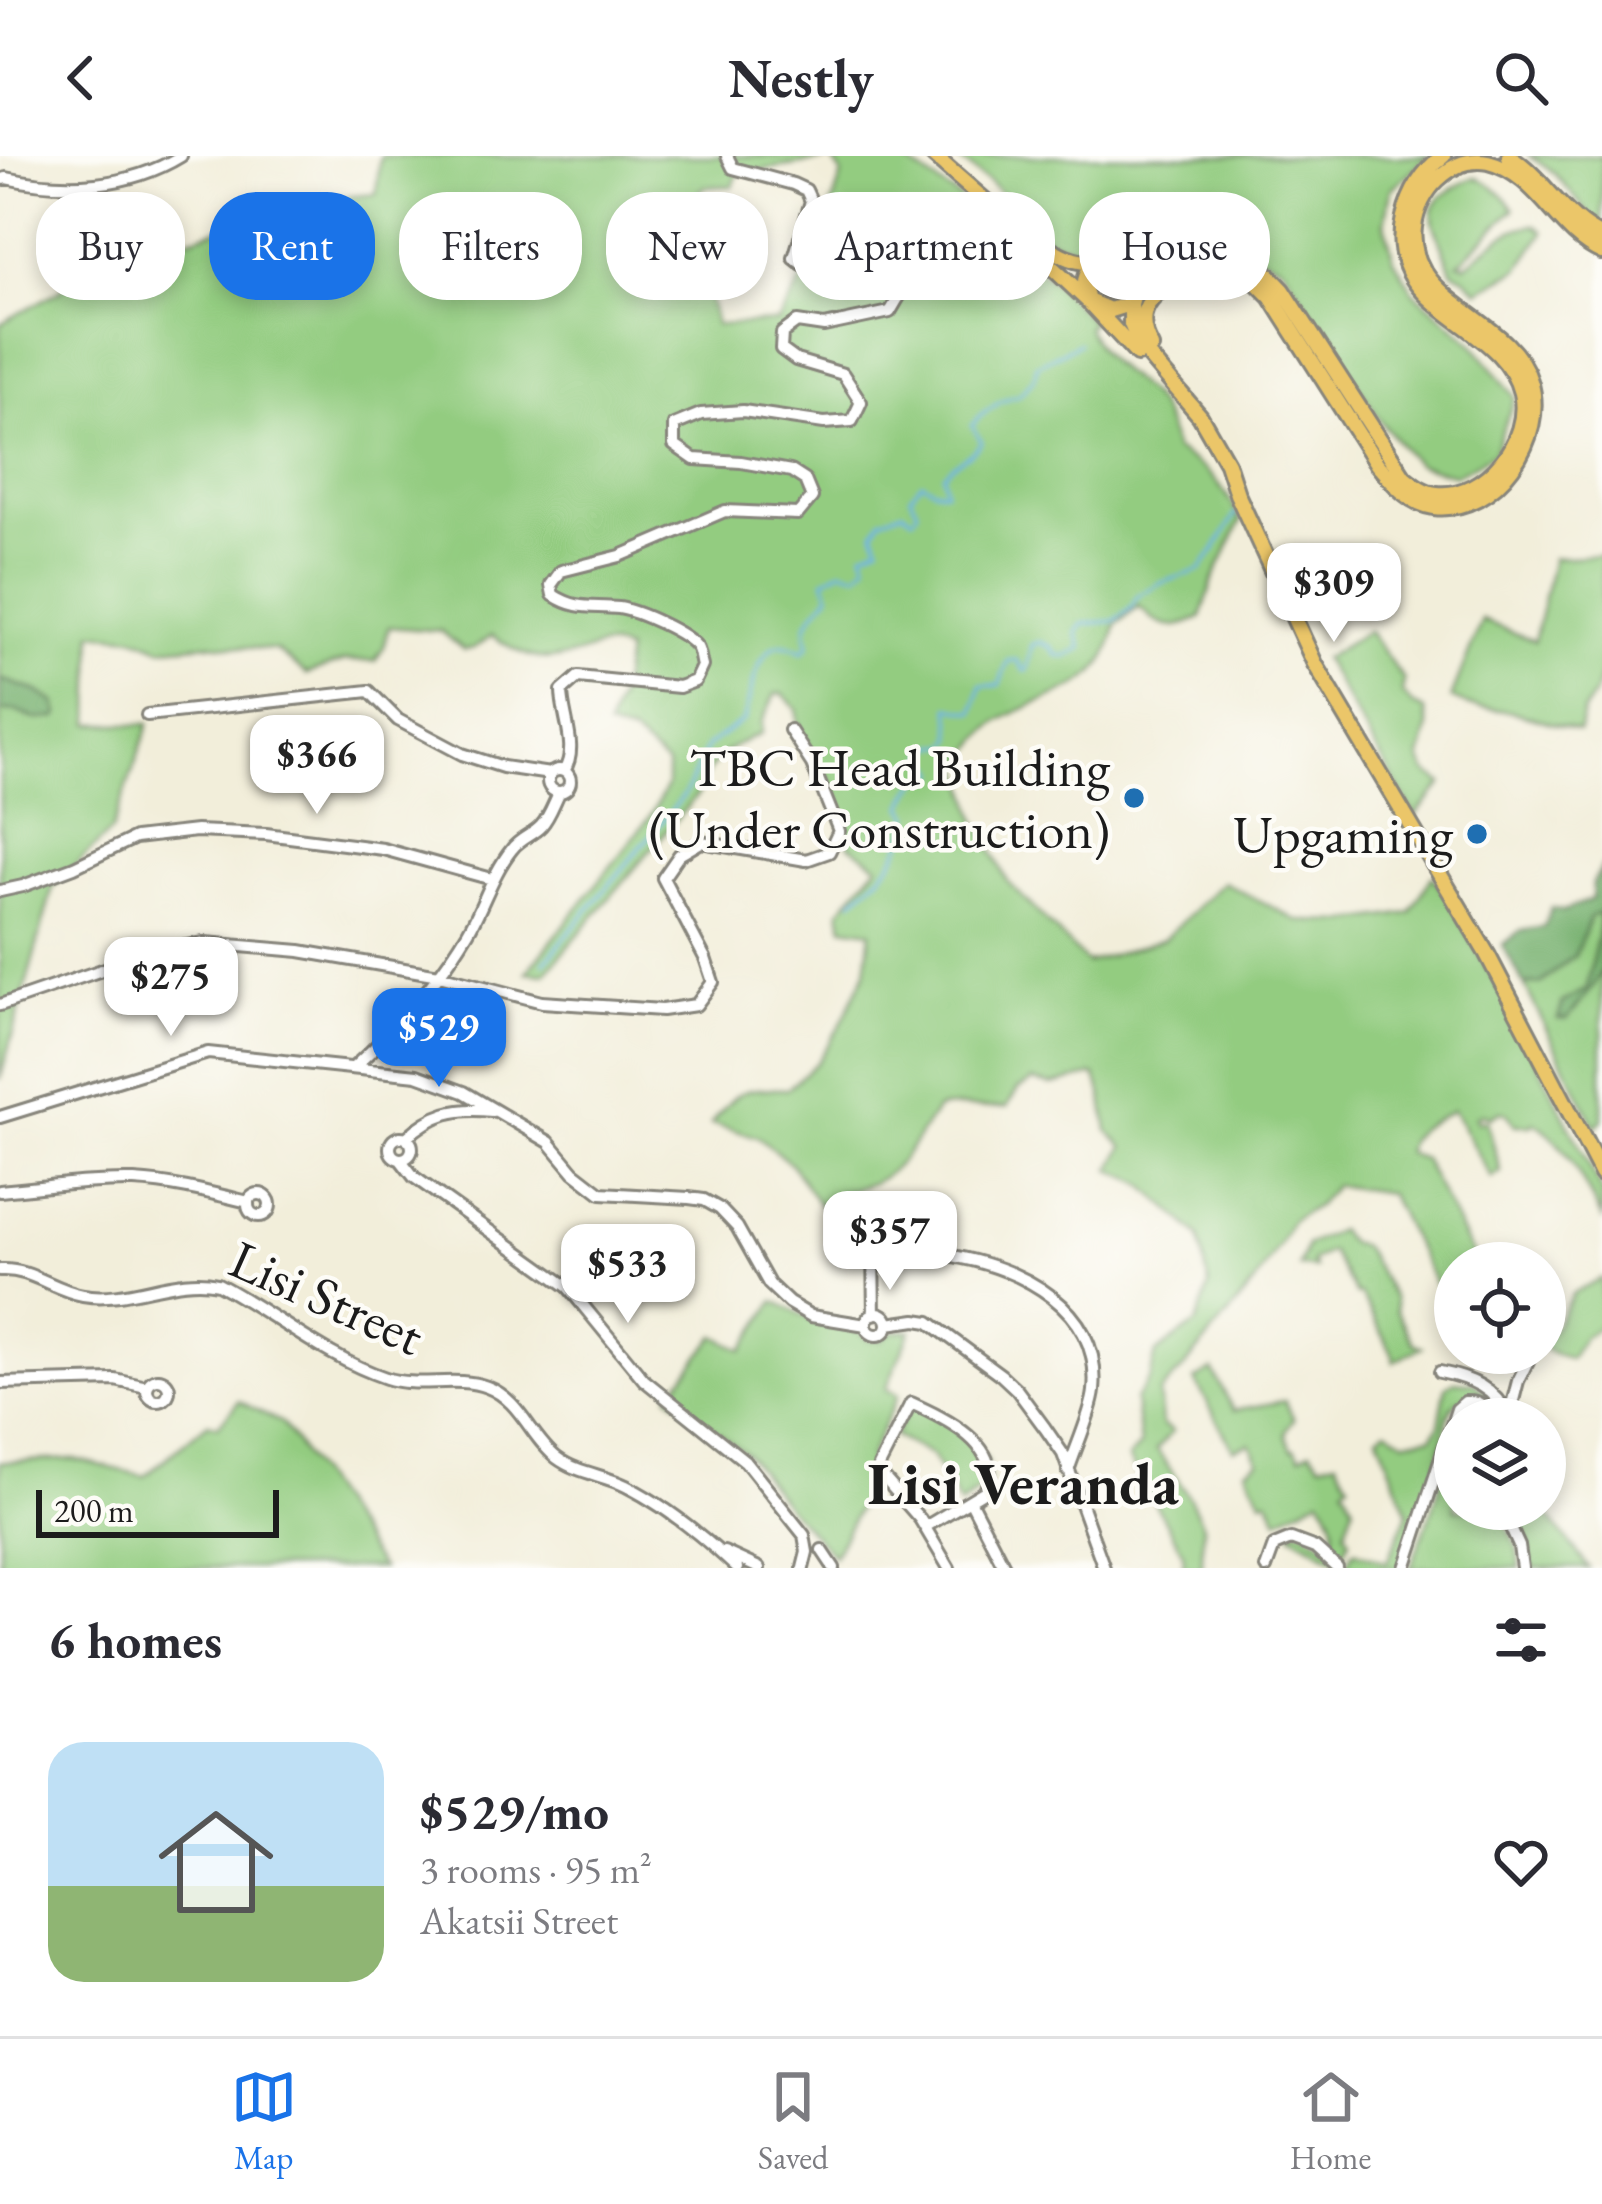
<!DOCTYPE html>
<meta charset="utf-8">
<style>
:root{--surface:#fff;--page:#f7f7f7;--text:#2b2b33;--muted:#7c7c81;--line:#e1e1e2;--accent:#1a73e8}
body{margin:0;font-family:"EB Garamond",serif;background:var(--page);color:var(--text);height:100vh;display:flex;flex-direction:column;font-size:45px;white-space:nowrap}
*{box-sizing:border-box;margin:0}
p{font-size:39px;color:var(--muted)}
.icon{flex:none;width:66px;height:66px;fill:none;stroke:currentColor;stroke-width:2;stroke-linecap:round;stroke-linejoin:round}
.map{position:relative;height:1412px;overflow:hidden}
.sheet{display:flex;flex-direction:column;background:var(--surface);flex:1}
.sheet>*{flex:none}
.hud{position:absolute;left:36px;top:36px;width:1530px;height:108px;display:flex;gap:24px}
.buttons{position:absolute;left:1434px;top:1086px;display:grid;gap:24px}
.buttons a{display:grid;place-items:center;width:132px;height:132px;border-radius:50%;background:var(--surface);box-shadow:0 6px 18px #0003;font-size:60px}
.scale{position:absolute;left:36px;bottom:30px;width:243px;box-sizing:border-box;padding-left:12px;border:6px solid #1c1c1c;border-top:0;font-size:33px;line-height:42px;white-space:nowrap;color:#1c1c1c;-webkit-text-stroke:9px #fdfcf7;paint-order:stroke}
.price{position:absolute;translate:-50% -102px;padding:0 27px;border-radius:24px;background:#fff;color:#222;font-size:39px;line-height:78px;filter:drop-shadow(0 3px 6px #0008)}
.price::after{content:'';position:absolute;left:50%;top:72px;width:36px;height:27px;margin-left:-18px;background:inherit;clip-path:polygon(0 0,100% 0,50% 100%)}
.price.on{background:var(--accent);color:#fff}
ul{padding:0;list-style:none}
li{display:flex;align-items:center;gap:36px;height:300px;padding:0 48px}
li span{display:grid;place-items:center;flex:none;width:336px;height:240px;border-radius:36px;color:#555}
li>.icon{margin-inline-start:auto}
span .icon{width:144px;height:144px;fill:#fffc;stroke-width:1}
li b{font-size:51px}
h2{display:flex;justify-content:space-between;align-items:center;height:144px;padding:0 48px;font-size:51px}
.chip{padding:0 42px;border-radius:48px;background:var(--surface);box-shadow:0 6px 18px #0003;font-size:42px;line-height:108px}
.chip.on{background:var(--accent);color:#fff}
header{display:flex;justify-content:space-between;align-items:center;height:156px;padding:0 48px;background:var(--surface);font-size:54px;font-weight:700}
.tab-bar{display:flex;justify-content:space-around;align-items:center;height:168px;border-top:3px solid var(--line);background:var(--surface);font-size:33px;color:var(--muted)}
.tab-bar a{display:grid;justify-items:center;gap:6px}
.tab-bar .on{color:var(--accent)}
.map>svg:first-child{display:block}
.built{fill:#f5cfdb}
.green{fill:#93cc80;stroke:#58744e;stroke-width:3;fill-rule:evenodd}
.forest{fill:#76b06e;stroke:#496645;stroke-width:3}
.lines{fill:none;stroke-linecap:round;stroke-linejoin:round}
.stream{stroke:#6eb4e5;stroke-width:3}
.minor-casing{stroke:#87857b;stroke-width:16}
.major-casing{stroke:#87857b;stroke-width:20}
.minor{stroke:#fff;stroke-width:10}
.major{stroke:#ebc669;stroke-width:14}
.poi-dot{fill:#1f6fb2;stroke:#fdfcf7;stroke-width:4.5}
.labels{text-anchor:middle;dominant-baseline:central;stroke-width:9;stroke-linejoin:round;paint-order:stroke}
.poi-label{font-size:54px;fill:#1c1c1c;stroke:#fdfcf7;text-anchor:end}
.street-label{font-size:54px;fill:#1c1c1c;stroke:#fdfcf7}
.quarter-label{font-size:60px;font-weight:bold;fill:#1c1c1c;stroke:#fdfcf7}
</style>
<header><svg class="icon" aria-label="back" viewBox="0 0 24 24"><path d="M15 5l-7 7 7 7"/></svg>Nestly<svg class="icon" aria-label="search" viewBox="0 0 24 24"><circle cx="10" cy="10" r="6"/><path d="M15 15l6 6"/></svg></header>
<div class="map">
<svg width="1602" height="1412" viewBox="0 0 1602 1412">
<rect width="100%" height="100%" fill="#fdfcf7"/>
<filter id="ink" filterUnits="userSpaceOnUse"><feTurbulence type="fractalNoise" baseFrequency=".00833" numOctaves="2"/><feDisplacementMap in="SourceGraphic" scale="24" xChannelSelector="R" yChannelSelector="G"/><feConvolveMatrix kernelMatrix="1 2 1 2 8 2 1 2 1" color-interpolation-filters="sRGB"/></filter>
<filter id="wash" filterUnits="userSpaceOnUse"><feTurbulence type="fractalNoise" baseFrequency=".004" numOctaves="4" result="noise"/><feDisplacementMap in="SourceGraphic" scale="48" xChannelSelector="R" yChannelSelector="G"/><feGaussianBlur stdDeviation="2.7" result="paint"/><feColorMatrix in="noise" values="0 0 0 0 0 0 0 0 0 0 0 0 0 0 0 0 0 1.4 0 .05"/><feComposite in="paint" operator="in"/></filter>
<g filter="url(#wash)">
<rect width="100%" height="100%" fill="#f2eeda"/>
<path class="built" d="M135 30V37L156 42 165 50V90L71 91 67 36Z"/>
<path class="green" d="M382 0H898L957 40 1053 126 1092 166 1087 171C1104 211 1124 213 1151 241 1164 255 1169 276 1174 294 1209 313 1224 329 1241 365L1212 426 1201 462C1169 475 1162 474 1139 450L1116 469C1105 540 1049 534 998 566 984 575 972 595 961 609L977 665 1008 726 1087 807 1164 783 1223 726 1299 765 1346 766 1410 757 1432 720 1448 742 1515 861 1602 1035V1062C1584 1030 1567 985 1534 966L1531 969H1515L1507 957 1501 955 1489 961 1482 958 1475 961 1477 965H1487L1501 1016 1491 1022 1453 954C1435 965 1406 973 1407 997L1423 1003 1477 1107H1455V1153L1449 1156 1389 1037 1334 1029 1318 1049 1292 1064 1279 1090 1254 1128 1183 1213 1159 1237 1162 1269 1172 1275 1157 1294 1191 1344 1203 1369 1202 1412H1183L1184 1397 1128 1302 1140 1290 1135 1244 1150 1221 1156 1197 1197 1167 1209 1130 1199 1080 1140 1026 1111 1014 1124 990 1108 975 1102 937 1095 919 1052 929 1033 925 1018 933 1007 951C982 954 961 948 937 953 919 978 902 1015 872 1027 848 1036 842 1031 820 1050L791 1008 758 981 711 968C740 931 741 932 787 933L817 906 840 870 866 815 871 775 843 771 840 754 878 709 849 689 829 622 798 574 797 553 783 538H775L762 566 761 577C728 591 710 603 698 638L545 818 527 816 649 662 667 630V609L633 579 607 572 620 537 626 495C597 484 592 497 567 501 535 507 517 497 492 479L474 492 464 494 441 475 389 471 384 491 375 505H345L306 518 276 494 210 488 161 492 135 481 93 477 91 568H149L112 674 53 731 0 924V555H16L31 562 55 546 34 534 0 523V168L60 134 69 125 71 92 165 90 259 60 283 46 376 38 380 1ZM832 3 842 18 814 104 778 166 716 169 708 137 689 94 684 69 689 47 704 31 733 30 738 18Z
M954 0H1429L1391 33 1385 67 1393 101 1413 135 1473 187 1515 241 1494 297 1455 319 1416 308 1382 267 1283 111 1230 85 1156 95 1074 92 1048 83 990 27Z
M1529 0H1602V67L1596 66 1553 16Z
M1475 21C1493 28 1503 37 1514 53L1459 107 1467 109C1488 91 1507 71 1535 69L1544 76 1519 113 1478 135 1465 122 1452 115C1434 61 1410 52 1475 21Z
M1602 399V514L1594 539 1583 556 1579 575 1513 556 1469 550 1451 542 1482 464 1534 485 1553 402Z
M1368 475 1404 524 1402 537 1412 548 1425 554 1428 573 1420 602 1426 616 1443 628 1415 660 1323 503Z
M1599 756C1601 782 1589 806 1587 833L1563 846 1579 847 1592 833 1602 813V964L1595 971 1524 828H1540L1575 799 1590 760Z
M1338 1074 1349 1087 1361 1090 1366 1095 1394 1143 1397 1157 1413 1187 1422 1191 1394 1206V1200L1360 1138 1356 1139 1331 1096 1312 1105 1315 1112 1299 1111 1307 1089Z
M1602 1122V1169L1582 1182 1570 1203 1545 1194V1187L1573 1137Z
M775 1145 815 1165 860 1176 867 1183 882 1184 891 1176 911 1174 886 1233 898 1239 869 1301 875 1318 834 1400 787 1351 747 1298 669 1239 716 1180 743 1194Z
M1212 1214 1234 1254 1285 1245 1294 1263C1283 1275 1285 1279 1292 1293L1295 1292 1300 1300 1311 1294 1321 1307 1337 1304 1349 1326 1344 1330 1354 1350 1345 1375 1350 1383 1343 1398 1333 1402 1292 1378 1294 1373 1304 1374 1329 1390C1341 1372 1330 1358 1321 1341L1278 1363 1268 1342 1262 1344 1246 1313 1259 1305 1250 1287 1233 1293 1195 1224Z
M1455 1225 1475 1227 1496 1249 1492 1257 1484 1243C1475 1241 1465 1239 1457 1246 1447 1253 1446 1271 1444 1282 1434 1326 1419 1371 1400 1412H1350L1346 1409 1354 1394 1387 1406 1408 1357 1378 1279 1386 1273 1404 1284 1432 1280 1439 1269 1446 1230Z
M239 1245 282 1267 381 1412H0V1306L74 1303 145 1320 208 1267 218 1270Z
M911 1247 953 1267 987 1304 989 1326 960 1350 932 1300 894 1280Z
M1455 1278V1353H1498L1516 1389 1520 1412H1410L1432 1355Z
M1545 1320 1562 1326 1547 1358 1589 1412H1532L1528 1387 1512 1353H1545Z"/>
<path class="forest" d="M0 523 34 534 55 546 59 558 57 562 36 563 16 555H0Z
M1602 711V813L1592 833 1567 863H1558L1563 846 1587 833C1589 807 1601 782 1599 757L1590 761 1575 799 1540 828H1524L1502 789 1520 775 1544 771 1551 752 1564 755 1592 743 1593 727Z"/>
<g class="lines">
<path class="stream" d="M852 745C886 714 899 708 910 660L904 650C910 636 917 619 936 621L938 616 926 599 935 590 948 589 953 583 950 551 974 556 981 529 999 530 1008 505 1017 504 1024 515 1027 514 1032 489 1040 486 1052 491 1057 499 1066 501 1082 492 1077 476 1083 468 1114 465 1131 452 1137 441 1158 428 1200 414 1215 394 1236 357
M544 807 685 638 707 590 744 564C750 543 757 487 784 489 788 489 800 494 803 496L809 489C800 464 816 457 830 438L824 424 842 413 858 418 867 408 863 396 880 389 874 376 881 363 903 355 913 362 918 354 910 340 922 326 933 333 946 335 943 319C956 302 968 304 982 286L972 270C979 258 1005 241 1019 239L1034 222 1037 209 1079 187"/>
</g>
</g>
<g filter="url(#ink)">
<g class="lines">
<g class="minor-casing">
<path id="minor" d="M0 24 6 22C64 35 129 32 181 0
M147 559 369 535 398 564 462 598 503 611 550 618
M548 625a11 11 0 1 1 22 0a11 11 0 1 1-22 0Z
M564 615C579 592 562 560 562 535L578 521 679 531 695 525 702 510C700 503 700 496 697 491 686 476 637 455 619 452 592 449 578 455 553 439L551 429 561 415 620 400 725 355 798 358 812 341 805 324 791 315 741 306 694 303 674 289V269L701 258 743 255 824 267 852 265 861 246 843 218 796 204 781 193 782 177 797 166 824 170 890 156 900 139C869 112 824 129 794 102L811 45 806 34 793 28 733 12 727 0
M0 735 23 730 74 711 135 682 196 675 266 678 383 693 492 723
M0 849 157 795 205 787 300 795 439 819 542 846 662 854 696 849 713 826 705 802 663 722 679 699 701 686 806 704 829 696 839 675 812 608 790 574
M353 912C398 871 437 828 468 776 484 749 492 718 512 693 520 682 533 679 541 670 549 662 554 647 559 637
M0 961 208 897 417 919 464 936 549 986 574 1016 601 1037 689 1042 704 1044 720 1053 737 1071 769 1128 789 1147 811 1160 866 1169
M390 992a11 11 0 1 1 22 0a11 11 0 1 1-22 0Z
M406 982C433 957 457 951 492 955
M400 1003 414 1021 568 1131 644 1224 745 1305 804 1379 807 1396 803 1412
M0 1035C45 1031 90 1024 134 1025 173 1027 211 1037 248 1046
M248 1049a11 11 0 1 1 22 0a11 11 0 1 1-22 0Z
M0 1114C31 1112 53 1134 83 1139 129 1147 175 1118 218 1128 275 1158 324 1201 386 1222 419 1233 455 1219 487 1231 520 1243 531 1282 557 1302 577 1317 604 1319 626 1330 666 1350 704 1381 737 1412
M866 1168a11 11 0 1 1 22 0a11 11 0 1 1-22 0Z
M874 1158 873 1094 875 1087C893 1082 914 1074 929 1086 939 1092 941 1098 953 1100 1021 1113 1102 1151 1094 1235 1092 1256 1075 1293 1068 1315
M888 1168 916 1164 929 1166 1001 1219 1017 1234 1045 1272 1063 1298 1104 1412
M1440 1216C1471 1222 1495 1232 1508 1261
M147 1234a11 11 0 1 1 22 0a11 11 0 1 1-22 0Z
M0 1227 115 1224 147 1231
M1509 1260 1518 1225 1532 1197
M970 1344 1005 1412
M1502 1353 1519 1390 1522 1412
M925 1371 985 1335C1006 1290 944 1262 911 1247L879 1310V1316L920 1363 949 1412
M822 1394 834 1412
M724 1396 759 1412
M1266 1412 1274 1390 1291 1383 1315 1392 1337 1412
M1405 1412 1457 1253 1465 1246C1479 1245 1485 1250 1489 1263"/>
</g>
<g class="major-casing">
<path id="major" d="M934 0 1015 71 1042 102 1088 145 1137 198
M1509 0C1544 22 1564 64 1602 81
M1023 76C1044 88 1063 105 1088 106 1100 106 1108 102 1119 104 1133 111 1137 122 1134 137
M1602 96C1557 76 1538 18 1488 6 1469 2 1452 10 1438 23 1425 35 1416 53 1414 71 1405 147 1510 160 1530 225 1548 281 1496 358 1434 351 1409 348 1392 325 1377 308L1271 141 1252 122 1227 112 1175 114 1153 121 1134 137 1131 148V168L1141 191 1200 260 1227 307 1237 338 1315 508 1487 798 1602 1018
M1098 105C1083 116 1083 129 1088 145L1110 154 1126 149 1132 142
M1126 108 1215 95 1234 97 1260 110 1283 134 1404 321C1414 329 1424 337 1437 338 1485 343 1532 283 1521 237 1503 163 1382 156 1404 61 1410 36 1422 16 1443 0
M1151 191C1127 148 1162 132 1195 115"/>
</g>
<use href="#minor" class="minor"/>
<use href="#major" class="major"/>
</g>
</g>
<g class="poi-dot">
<circle cx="1134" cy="642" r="12"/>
<circle cx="1477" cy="678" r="12"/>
</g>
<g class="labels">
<g class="poi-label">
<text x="1110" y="611">TBC Head Building<tspan x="1110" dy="62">(Under Construction)</tspan></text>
<text x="1453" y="678">Upgaming</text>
</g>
<g class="street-label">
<text transform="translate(327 1141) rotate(24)">Lisi Street</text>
</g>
<g class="quarter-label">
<text x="1023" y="1327">Lisi Veranda</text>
</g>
</g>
</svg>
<div class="buttons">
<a><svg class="icon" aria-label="locate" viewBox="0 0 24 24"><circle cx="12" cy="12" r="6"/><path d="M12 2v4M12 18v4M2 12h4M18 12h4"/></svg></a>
<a><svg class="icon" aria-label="layers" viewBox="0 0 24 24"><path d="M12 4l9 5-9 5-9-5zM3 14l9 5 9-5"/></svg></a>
</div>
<div class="scale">200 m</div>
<b class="price" style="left:1334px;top:489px">$309</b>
<b class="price" style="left:317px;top:661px">$366</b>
<b class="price" style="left:171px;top:883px">$275</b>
<b class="price on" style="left:439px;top:934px">$529</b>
<b class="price" style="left:890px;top:1137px">$357</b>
<b class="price" style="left:628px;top:1170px">$533</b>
<div class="hud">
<a class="chip">Buy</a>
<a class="chip on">Rent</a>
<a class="chip">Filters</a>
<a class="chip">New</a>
<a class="chip">Apartment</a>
<a class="chip">House</a>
</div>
</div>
<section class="sheet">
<h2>6 homes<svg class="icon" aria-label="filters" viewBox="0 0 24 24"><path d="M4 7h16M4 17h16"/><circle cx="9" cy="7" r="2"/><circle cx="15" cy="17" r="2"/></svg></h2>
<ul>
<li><span style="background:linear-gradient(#bfe0f5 60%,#8fb573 0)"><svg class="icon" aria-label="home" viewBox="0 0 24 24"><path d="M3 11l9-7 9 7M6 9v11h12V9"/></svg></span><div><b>$529/mo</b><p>3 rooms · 95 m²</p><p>Akatsii Street</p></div><svg class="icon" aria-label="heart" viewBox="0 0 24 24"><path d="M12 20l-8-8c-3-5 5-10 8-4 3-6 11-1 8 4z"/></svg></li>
</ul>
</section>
<nav class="tab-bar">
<a class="on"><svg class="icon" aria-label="map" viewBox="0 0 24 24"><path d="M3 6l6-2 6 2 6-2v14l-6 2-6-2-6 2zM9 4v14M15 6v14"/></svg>Map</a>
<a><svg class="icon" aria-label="saved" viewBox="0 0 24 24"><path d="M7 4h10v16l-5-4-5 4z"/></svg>Saved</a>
<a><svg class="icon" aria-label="home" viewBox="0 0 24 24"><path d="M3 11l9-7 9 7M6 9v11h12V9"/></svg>Home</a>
</nav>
